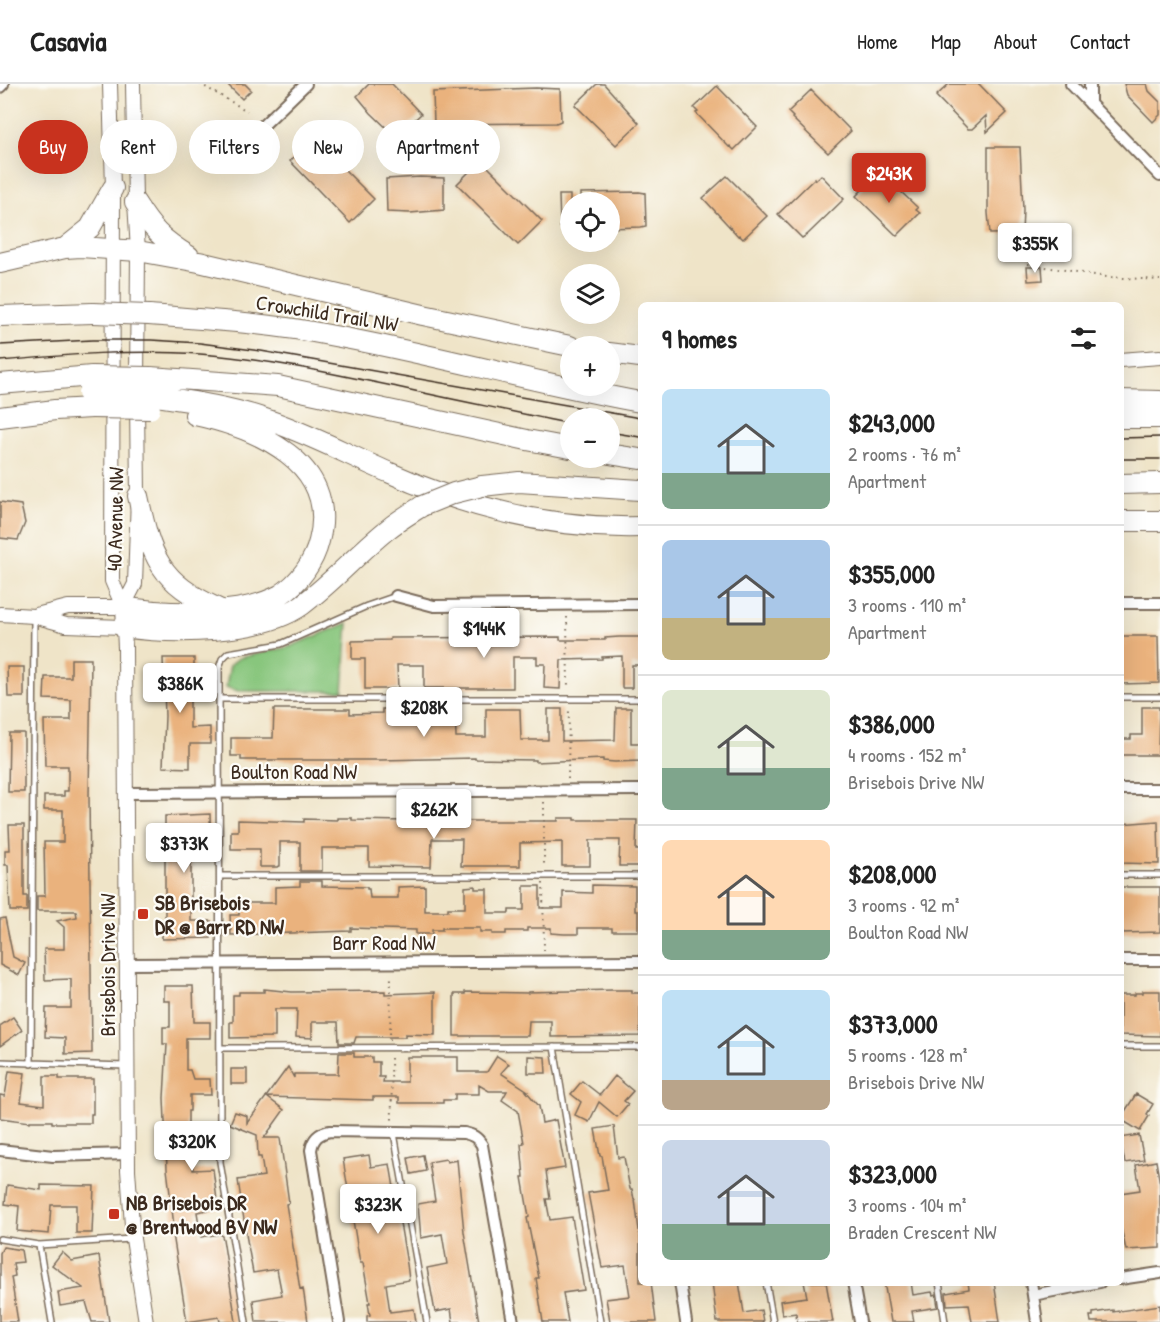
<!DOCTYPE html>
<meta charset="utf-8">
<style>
:root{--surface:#fff;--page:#f2f2f2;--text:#222;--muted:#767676;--line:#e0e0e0;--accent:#c8321e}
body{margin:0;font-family:"Patrick Hand",sans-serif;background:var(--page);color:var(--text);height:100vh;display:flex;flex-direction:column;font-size:22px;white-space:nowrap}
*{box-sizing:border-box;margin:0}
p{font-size:20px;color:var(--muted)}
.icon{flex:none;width:33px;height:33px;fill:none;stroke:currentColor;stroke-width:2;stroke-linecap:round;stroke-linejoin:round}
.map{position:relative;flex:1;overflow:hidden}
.panel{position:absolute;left:638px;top:218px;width:486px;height:984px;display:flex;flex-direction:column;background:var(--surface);border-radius:9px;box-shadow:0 6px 24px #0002}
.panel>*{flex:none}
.banner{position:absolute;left:18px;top:36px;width:530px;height:54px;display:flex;gap:12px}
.fabs{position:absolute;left:560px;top:108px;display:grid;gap:12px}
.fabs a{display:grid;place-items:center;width:60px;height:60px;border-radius:50%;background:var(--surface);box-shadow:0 6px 24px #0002;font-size:30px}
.price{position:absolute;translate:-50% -51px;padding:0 14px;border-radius:6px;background:#fff;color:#222;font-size:20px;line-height:39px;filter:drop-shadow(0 2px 3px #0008)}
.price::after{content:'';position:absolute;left:50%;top:36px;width:18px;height:14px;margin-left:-9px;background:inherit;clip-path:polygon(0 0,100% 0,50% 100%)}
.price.on{background:var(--accent);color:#fff}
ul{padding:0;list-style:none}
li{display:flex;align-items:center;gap:18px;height:150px;padding:0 24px}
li+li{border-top:2px solid var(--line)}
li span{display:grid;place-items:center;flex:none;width:168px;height:120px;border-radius:9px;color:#555}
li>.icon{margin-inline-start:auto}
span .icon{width:72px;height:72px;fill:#fffc;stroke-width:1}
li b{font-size:26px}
h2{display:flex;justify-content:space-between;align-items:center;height:72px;padding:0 24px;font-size:26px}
.pill{padding:0 21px;border-radius:27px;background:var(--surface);box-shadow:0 6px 24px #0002;font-size:21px;line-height:54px}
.pill.on{background:var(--accent);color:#fff}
header{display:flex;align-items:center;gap:36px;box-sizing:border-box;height:84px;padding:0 30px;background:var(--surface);border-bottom:2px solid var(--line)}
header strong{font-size:28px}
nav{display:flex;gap:33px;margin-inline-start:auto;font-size:21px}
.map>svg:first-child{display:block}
.green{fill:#88c67d;stroke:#62784e;stroke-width:1.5}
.building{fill:#eab27d}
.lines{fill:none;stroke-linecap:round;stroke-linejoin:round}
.service-casing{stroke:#7a6b5a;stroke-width:8}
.minor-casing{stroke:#7a6b5a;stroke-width:14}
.tertiary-casing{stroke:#7a6b5a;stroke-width:16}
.motorway-casing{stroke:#7a6b5a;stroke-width:22}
.path{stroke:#7a6b5a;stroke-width:2;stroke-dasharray:1.5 4.5;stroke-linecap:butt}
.service{stroke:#fff;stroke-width:5}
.minor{stroke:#fff;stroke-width:10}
.tertiary{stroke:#fff;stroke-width:14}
.motorway{stroke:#fff;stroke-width:20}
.tram{stroke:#3b2a1e;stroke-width:1.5}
.motorway-bridge-casing{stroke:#7a6b5a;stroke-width:22;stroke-linecap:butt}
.motorway-bridge{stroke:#fff;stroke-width:20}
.poi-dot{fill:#c8321e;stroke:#fdfcf7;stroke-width:2}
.labels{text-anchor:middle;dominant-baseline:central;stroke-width:4.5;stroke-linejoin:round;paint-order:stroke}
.street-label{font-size:21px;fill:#3b2a1e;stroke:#fdfcf7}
.poi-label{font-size:21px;font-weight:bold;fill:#3b2a1e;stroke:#fdfcf7;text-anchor:start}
</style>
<header>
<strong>Casavia</strong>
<nav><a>Home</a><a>Map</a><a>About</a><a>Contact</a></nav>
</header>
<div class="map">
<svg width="1160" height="1238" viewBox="0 0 1160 1238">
<rect width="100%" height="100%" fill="#fdfcf7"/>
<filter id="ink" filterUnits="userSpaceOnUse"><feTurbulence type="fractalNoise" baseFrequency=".0167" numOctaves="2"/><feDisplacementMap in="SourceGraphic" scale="12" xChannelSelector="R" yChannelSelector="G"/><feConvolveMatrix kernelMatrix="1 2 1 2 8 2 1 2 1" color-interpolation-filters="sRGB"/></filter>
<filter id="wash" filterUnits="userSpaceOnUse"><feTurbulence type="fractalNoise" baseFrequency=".008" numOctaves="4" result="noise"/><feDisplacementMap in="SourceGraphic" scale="24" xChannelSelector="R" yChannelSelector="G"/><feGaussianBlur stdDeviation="1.35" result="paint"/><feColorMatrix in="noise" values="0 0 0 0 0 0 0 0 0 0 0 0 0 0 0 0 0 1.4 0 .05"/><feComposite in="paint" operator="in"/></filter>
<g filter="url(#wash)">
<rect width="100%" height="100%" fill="#efe4c8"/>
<path class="green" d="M348 539 343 607H238L226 603 230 581 239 574 289 563Z"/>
<g id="blocks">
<path class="building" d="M227 0H245L251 6 242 15Z
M369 0H392L421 30 396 53 371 29 357 12Z
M597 0H604L639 39 616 61 575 21Z
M949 0H979L1007 29 987 48 986 32 972 45H968L936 12Z
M1124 0H1147L1149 7 1160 18V31L1153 38 1127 11Z
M717 2 757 43 734 66 730 62 729 63 696 29 698 28 694 24Z
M536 4 560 5 561 37 556 39 434 40 433 8Z
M811 6 851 47 828 69 792 34 793 33 788 28Z
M313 54 374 115 350 139 290 77Z
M988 63H1020L1023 126 1022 149 990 150 988 129Z
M481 76 542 137 518 161 457 100Z
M880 88 918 124 916 126 920 129 897 152 856 112Z
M821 91 844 115 807 151 802 154 778 130 815 94 816 96Z
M727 92 767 132 743 155 739 151 738 152 703 114Z
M420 93 444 94V126L410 129 387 128 386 95Z
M639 108 645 109 646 142 641 143 609 144V118H581V109Z
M559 111H570V143H560Z
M1027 183H1042L1043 196 1028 197Z
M0 418 21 421 25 439 18 456 0 454Z
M1120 552H1158L1159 599 1120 600Z
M560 553V556H605V554L619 553H640V581H632V604H622V572L602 573V575L561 576 560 605 544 604 545 580H537V573H513V604H424V581H397L398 605H365V575H352V557L390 556V554Z
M163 574H194V597H190V644L210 643V660H190V684L163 683 165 632Z
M71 575H91L89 712 92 969 65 970V954L45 953 46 924H71V895L45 896 44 865H64V843L57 837 77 833 76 827H37V812H45L44 758H63V726H44V712H64V707H68V682H45L44 636H71V616L44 615 45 593H71Z
M7 583H24V613H8Z
M1142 623H1159L1158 671H1120V655H1131V651H1142Z
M616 624H631V659H640V677L615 678 603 677V675L536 678V676L475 675V674L380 676H241V672H231V654H273L274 625H350V630L382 629V625H455L456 653H486V625H520L521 656H548V625H562V657L615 656Z
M9 649H24V708H8Z
M210 730 211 774H195V776H191V837H211V854L162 855V841H165V771H169V751H165V732Z
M337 734H352V736L406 737H558V734H575V736H637L636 766H640L639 782H619L620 756H590V782H562V758L520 759V782H461L462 755H432L431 783 369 782V764H322V787H300V758H280V782L277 783H260V765H231V747H238V736L304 738V735L337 736Z
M1158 737 1159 780 1120 779V740Z
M9 741H24V812H27V827H10L8 781H5V766H10Z
M300 797H322V802L367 803V805H369L370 814H398V803L425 802V827H448V824H465V803L475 802V805H487V829H509V826H524V802H540V824H563V808L592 809V801L635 802V827H638V847H612V844H578V850H564L551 849V844H527V847H506V850H492V848H480V844H442V846H432V850H416V846L351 844V847L231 851 230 831H239V819H275V803L300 802Z
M1120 803H1160V848L1120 849Z
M5 834 13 873 25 879 19 891 0 881V835Z
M164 902H193L194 938H210V954H186V986H190L193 995H210L211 1011H190V1027H188V1048H212L211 1064H192L193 1086 213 1085 218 1124 197 1128 201 1153 221 1150 223 1155 236 1238H220L219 1233 187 1238 173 1150H175L167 1085 164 1014 167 960H163V943H170V917H164Z
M264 905 292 908 385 907V910L435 908V951L405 950V953H356L354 959H339L338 938H312V954L296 953 297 925H275V953L230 954V938H233V911H239V908H264Z
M614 906H632V909H640V952L551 953V937H529L528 952H454V910H465V908L528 909V908Z
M1143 907H1160V952L1120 951V911H1135V909H1143Z
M13 933 22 946 0 962V942Z
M339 969H354V973H372V978H379V993H384L383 998H407V973H458V988H487L497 972 509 980 501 989 528 1007H526L539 1022 542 1039 556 1036 565 1084 546 1087 550 1115H546L550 1136 572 1133 584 1206 563 1209 568 1238H543L536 1194H539L527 1134 529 1133 522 1093H524L521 1060 524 1059 518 1027 502 1016 507 1007H489L479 1001V1010H455V1016H443V1019H399V1013H373V1016L267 1013 284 1026 264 1054H280L289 1119 286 1120 288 1132 300 1205 303 1204 308 1238H256L253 1216 282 1211 277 1185 253 1189 247 1156 238 1096 264 1092 261 1073H258L257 1051 230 1040 235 1028 247 1032V1039L288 983 294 994V990H338Z
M528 972 545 973 546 989H528Z
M231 985H247V1000H231Z
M9 987 25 989 21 1018 44 1021V992H59V995H93V1030H91V1039H52V1037H30V1038L0 1034V1011L5 1012Z
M615 992 633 1007 624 1017 628 1020 617 1033 599 1018 589 1038 575 1031 581 1018 571 1010 582 997 600 1011Z
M1136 1010 1153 1020 1147 1030 1149 1032 1140 1047 1120 1035Z
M614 1042 618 1074 624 1073 630 1105H632L634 1116H635L640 1154V1198H651L656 1238H610L609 1231 606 1215 630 1212 625 1181 602 1184 588 1109 608 1106 602 1072H600L595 1045Z
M1139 1051 1144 1076 1125 1079 1120 1054Z
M369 1071 371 1083 390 1080 407 1180 409 1196 386 1200 390 1228 414 1225 416 1238H367V1232L370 1231 368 1219H370L363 1179H360L343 1075Z
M423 1071 426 1087 411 1090 408 1074Z
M446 1075 447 1078 457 1076 464 1148 479 1238H453L451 1225 435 1228 427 1184 447 1180 442 1150 421 1154 418 1120 435 1117 429 1078Z
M1156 1077 1160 1100V1164L1126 1166 1120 1139V1109L1140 1106 1136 1081Z
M7 1101 41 1106V1101L94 1102 92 1149H76V1121H51L49 1150 17 1147 19 1122 5 1120Z
M3 1163 21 1166 23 1178 13 1179 15 1192 11 1193 18 1238H0V1169Z
M62 1168 72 1177 99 1172 109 1238H92L86 1218 60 1222 58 1208 83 1204 52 1181Z
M712 1198H739L744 1229 761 1226 763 1238H717Z
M804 1198H826L833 1238H797L796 1229 782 1231 780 1217 807 1213Z
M884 1198H911L913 1211 932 1208 933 1211 936 1210 938 1223 912 1227 914 1238H891Z
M968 1198H994L1000 1238H972L969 1220 947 1221 946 1209 969 1205Z
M1160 1221V1238H1091L1090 1232H1093V1229L1113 1226V1228Z"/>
</g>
</g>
<g filter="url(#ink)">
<use href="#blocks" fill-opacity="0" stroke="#7a6b5a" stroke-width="1.5"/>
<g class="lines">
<g class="service-casing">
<path id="service" d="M1120 613H1160
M220 615H640
M1120 791H1160
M220 792H640
M1120 962H1160
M554 963 600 1238
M221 964 640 963
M0 978 126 982
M31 980 34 534
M394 1049 427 1238
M0 1155 39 1161 131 1155
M39 1161 52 1238
M766 1198 773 1238
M939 1198 945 1238
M246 1238 220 1078 219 584 222 575 228 569 281 560 367 522 396 512"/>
</g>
<g class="minor-casing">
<path id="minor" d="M1071 0 1160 92
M1090 0V20
M0 3 3 0
M220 71 248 56 306 0
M396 512 434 522 640 520
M1120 519H1160
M1120 705H1160
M127 709 640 706
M1120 876H1160
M128 880 640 877
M0 1066 53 1072 128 1070
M1120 1195 1160 1189
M680 1198 686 1238
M853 1198 860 1238
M1031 1198 1037 1238
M1033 1211 1100 1198
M339 1238 311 1066C313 1054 319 1049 330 1047L464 1049C473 1051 477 1053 482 1061L513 1238"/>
</g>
<g class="tertiary-casing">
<path id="tertiary" d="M110 0 113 104 112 497 123 523 125 564 128 1086 133 1155 146 1238
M133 0 135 118 138 167 137 299
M1120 276 1160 273
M123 523 135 500 138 412 137 318
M0 530 34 532 66 541 123 543
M36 531 68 523H123"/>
</g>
<g class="motorway-casing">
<path id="motorway" d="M135 118C152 145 161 155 189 172
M65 164 90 144 113 104
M0 179 65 164 81 163 138 167 199 178 423 231 570 262
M149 231C209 236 270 239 329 251 434 270 536 299 640 318
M0 232 93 229
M609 269 640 273
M150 293 278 302 527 356 570 364
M0 300 92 292
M150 311C188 317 226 322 262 334 306 348 346 370 388 388 467 424 553 445 640 443
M1120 316 1160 317
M0 333 55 326 92 324
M1120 334H1160
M609 370 640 375
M1120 400 1160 399
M482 402 519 398 640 406
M138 412C151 473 159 498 219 525
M1120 437H1160
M123 523C166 530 240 533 280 511 299 499 314 478 319 457 340 378 255 344 195 331
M123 543C172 550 260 551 302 521 333 498 358 469 388 445 399 436 411 429 422 422"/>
</g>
<path class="path" d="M200 0 247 27
M1028 180 1107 193 1160 196
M567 533 568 605
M568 695 569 623
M544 718V782
M543 799 544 866
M390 956 391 890
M391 974 392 1037"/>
<use href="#service" class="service"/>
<use href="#minor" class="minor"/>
<use href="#tertiary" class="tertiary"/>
<use href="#motorway" class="motorway"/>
<path class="tram" d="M0 261 92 256H151L200 259 261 267 640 334
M0 277C66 271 133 265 200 270 266 275 331 289 397 303 454 316 512 327 570 340
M609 348 640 353
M1120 354 1160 353
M1120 375H1160"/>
<g class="motorway-bridge-casing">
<path id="motorway-bridge" d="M93 229 149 231
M92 292 150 293
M88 309 150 311
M92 324 150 325
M422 422 454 409 482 402"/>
</g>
<use href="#motorway-bridge" class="motorway-bridge"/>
</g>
</g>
<g class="poi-dot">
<rect x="137" y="824" width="12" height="12" rx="3"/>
<rect x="108" y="1124" width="12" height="12" rx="3"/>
</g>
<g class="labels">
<g class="street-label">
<text transform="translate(327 229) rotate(9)">Crowchild Trail NW</text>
<text transform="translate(115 435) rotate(-89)">40 Avenue NW</text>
<text x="294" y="687">Boulton Road NW</text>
<text x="384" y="858">Barr Road NW</text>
<text transform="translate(107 881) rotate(-90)">Brisebois Drive NW</text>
</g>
<g class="poi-label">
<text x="155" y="818">SB Brisebois<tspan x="155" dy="24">DR @ Barr RD NW</tspan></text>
<text x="126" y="1118">NB Brisebois DR<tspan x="126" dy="24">@ Brentwood BV NW</tspan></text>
</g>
</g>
</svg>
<div class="fabs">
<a><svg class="icon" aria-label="locate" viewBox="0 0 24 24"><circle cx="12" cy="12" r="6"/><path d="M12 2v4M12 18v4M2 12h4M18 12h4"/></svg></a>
<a><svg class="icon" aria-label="layers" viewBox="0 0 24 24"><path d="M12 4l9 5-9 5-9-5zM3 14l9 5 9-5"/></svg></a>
<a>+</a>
<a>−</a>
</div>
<b class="price on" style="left:889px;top:120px">$243K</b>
<b class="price" style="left:1035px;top:190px">$355K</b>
<b class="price" style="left:484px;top:575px">$144K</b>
<b class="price" style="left:180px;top:630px">$386K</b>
<b class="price" style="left:424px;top:654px">$208K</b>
<b class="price" style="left:434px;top:756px">$262K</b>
<b class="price" style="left:184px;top:790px">$373K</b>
<b class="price" style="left:192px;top:1088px">$320K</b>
<b class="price" style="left:378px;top:1151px">$323K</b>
<div class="banner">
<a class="pill on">Buy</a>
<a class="pill">Rent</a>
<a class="pill">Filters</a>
<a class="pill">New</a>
<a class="pill">Apartment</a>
</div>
<section class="panel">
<h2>9 homes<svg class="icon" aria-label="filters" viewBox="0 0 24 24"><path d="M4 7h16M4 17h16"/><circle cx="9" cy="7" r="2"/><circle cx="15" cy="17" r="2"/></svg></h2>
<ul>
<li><span style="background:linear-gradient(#bfe0f5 70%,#7fa58c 0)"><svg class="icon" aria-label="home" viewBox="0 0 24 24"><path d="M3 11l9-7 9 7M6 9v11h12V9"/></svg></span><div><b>$243,000</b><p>2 rooms · 76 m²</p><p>Apartment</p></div></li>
<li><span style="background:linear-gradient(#a9c7e8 65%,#c2b280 0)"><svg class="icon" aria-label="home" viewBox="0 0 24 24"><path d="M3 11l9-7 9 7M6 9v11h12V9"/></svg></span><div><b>$355,000</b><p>3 rooms · 110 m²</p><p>Apartment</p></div></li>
<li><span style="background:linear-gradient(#dfe7d0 65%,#7fa58c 0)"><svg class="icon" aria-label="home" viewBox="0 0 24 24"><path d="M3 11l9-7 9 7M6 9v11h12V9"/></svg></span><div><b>$386,000</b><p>4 rooms · 152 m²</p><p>Brisebois Drive NW</p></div></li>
<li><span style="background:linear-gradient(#ffd9b3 75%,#7fa58c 0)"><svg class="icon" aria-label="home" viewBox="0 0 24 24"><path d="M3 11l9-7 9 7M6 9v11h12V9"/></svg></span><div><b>$208,000</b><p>3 rooms · 92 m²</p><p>Boulton Road NW</p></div></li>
<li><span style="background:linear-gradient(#bfe0f5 75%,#b9a48a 0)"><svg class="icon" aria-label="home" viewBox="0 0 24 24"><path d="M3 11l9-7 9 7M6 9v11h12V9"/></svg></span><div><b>$373,000</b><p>5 rooms · 128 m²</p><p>Brisebois Drive NW</p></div></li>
<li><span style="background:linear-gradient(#c9d6e8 70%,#7fa58c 0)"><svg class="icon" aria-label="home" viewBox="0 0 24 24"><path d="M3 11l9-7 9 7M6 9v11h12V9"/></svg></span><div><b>$323,000</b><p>3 rooms · 104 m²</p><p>Braden Crescent NW</p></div></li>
</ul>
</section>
</div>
